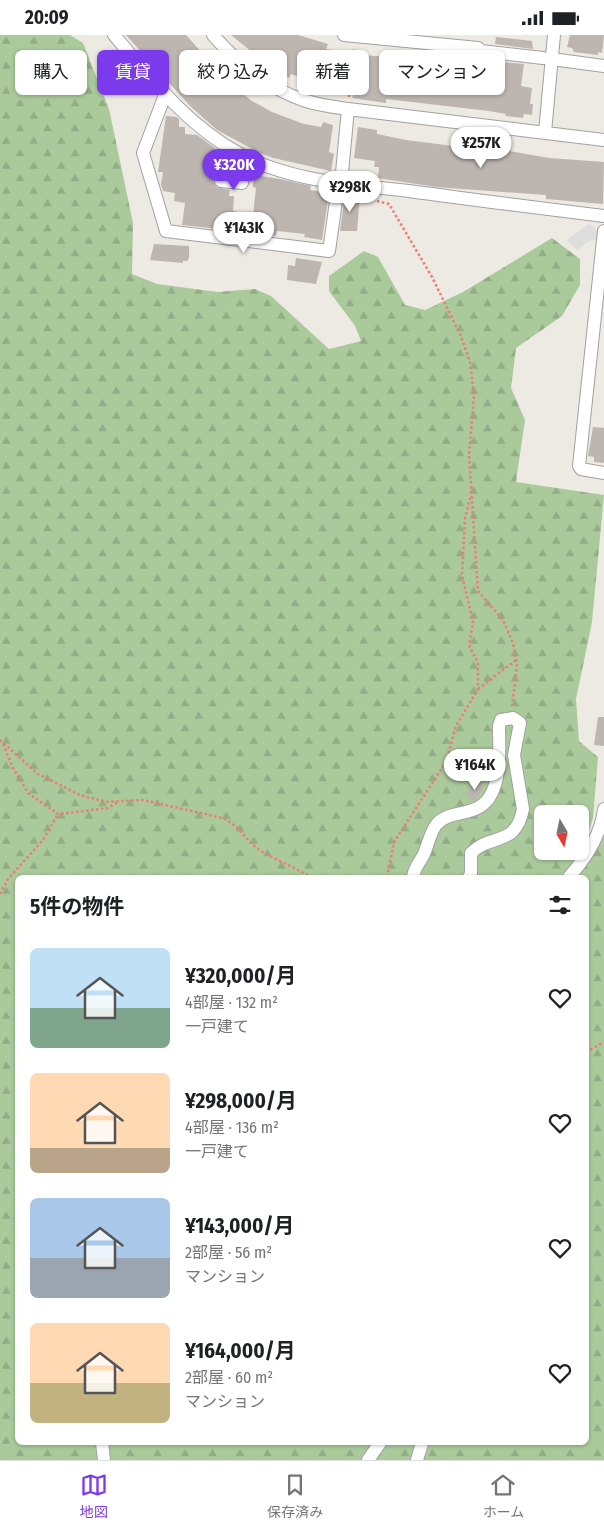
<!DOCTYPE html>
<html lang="ja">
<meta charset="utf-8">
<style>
:root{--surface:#fff;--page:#f2f2f2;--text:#202124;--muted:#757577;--line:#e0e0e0;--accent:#7c3aed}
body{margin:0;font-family:"Fira Sans Condensed","Noto Sans JP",sans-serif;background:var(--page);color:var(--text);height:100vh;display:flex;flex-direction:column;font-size:19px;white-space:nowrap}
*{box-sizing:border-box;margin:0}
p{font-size:16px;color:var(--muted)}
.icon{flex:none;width:28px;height:28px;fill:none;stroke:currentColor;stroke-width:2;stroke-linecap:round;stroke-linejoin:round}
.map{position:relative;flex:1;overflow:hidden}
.drawer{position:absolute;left:15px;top:840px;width:574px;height:570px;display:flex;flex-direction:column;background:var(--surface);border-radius:8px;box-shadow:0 1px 4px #0004}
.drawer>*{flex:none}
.banner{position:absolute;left:15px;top:15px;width:575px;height:45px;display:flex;gap:10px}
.needle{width:32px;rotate:171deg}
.fabs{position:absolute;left:534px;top:770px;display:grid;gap:10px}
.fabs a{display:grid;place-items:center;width:55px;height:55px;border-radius:8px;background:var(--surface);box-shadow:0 1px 4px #0004;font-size:25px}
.price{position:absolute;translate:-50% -42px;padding:0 11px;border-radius:18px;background:#fff;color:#222;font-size:16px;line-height:32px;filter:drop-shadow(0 1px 2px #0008)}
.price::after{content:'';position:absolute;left:50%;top:30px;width:15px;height:11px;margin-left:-8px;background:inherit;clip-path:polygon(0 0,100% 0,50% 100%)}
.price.selected{background:var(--accent);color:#fff}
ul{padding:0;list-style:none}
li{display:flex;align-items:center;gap:15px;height:125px;padding:0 15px}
li span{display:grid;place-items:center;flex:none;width:140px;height:100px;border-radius:8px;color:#555}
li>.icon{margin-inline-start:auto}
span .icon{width:60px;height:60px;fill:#fffc;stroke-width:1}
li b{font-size:21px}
h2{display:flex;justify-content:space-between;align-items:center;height:60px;padding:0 15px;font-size:21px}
.chip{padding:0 18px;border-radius:8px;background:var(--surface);box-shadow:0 1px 4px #0004;font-size:18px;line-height:45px}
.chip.selected{background:var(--accent);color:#fff}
.status{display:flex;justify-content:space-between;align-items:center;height:35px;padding:0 25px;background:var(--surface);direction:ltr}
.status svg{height:14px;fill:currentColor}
.tabs{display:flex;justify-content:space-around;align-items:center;height:70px;border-top:1px solid var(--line);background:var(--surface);font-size:14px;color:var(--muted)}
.tabs a{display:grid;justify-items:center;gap:2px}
.tabs .selected{color:var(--accent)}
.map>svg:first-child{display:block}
.forest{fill:url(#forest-firs);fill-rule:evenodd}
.parking{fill:#ddd}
.building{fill:#bdb5b0}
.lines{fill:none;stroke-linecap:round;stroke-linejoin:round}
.minor-casing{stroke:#a1a1a1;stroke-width:14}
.path{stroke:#ef7c73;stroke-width:2.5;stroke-dasharray:2.5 2.5;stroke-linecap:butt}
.minor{stroke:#fff;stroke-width:12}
</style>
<div class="status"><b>20:09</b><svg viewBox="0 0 49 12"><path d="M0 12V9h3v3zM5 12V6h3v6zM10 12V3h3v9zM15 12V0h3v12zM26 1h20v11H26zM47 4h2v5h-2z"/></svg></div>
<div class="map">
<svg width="604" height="1425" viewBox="0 0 604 1425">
<defs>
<pattern id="forest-firs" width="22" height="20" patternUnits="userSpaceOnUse" patternTransform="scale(1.25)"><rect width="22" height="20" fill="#aaca9b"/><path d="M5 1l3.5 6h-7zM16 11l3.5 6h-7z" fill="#92ad85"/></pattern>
</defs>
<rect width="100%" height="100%" fill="#edeae3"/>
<path class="forest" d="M0 0H70L83 8 109 74 133 188 132 239 157 249 218 257 255 254 271 261 329 314 361 306 355 291 329 256V241L364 216 378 222 405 270 425 275 463 257 552 203 580 224V250L562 281 516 313 511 353 525 385 516 447 604 460 592 587 576 664 579 706 598 722 593 783 580 823 604 790V1425H0ZM542 779H580V816H542ZM18 842H586V1408H18Z"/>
<path class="parking" d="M589 189 598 196V205L589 206 577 215 567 205Z"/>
<path class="building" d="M126 0H186L203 19 201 21 220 37 224 44 252 66 272 77 304 89 321 92 323 87 333 90 329 117 334 119 331 136 273 123 258 117 217 95 190 71Z
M231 0H298L328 9 326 14 374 21H383V19L460 32 461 30 493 33V26L524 29 521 51 532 53 530 69H533L532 80 524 79 523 83 505 81 506 79 489 76 386 64V68L352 63 353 60 328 55V52L291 39 289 43 268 30Z
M570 0H604L602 18 598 17V20L574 17 572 13 567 12Z
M496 2 532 6 533 14 495 9Z
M166 81 176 82 179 84V92H185V99L197 100 215 113 214 122 219 123 218 125 237 128 235 139 218 138 213 146 216 152 230 155 229 161H234L233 176 253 180 256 153 253 152 254 140 280 144 311 151 310 155 329 158 322 205 304 202 305 199 277 196 276 201 228 192V195L182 190 185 168 174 166 175 158 163 156 161 150 163 137H158Z
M358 92 377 95V99L406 105 485 115V113L504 115 549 123 604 127 603 169 546 164V160L436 152 378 143 379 132H374L375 126 354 123Z
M345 159 360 161 357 196H340Z
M154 209 189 211V223L187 226H183V228L150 225Z
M296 223 322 227 316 249 287 245 288 230 295 231Z
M593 392 604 393V428L594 427V422L588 421Z
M598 682H604V711L594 710Z
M477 745 485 752 473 766 465 759Z"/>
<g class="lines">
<g class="minor-casing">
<path id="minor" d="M114 0C151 44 188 91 240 119 292 147 351 149 409 156 474 165 539 173 604 181
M213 0C238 29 269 54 306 66 319 70 334 72 348 74L604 105
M344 0 478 13 481 16 543 23
M552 24 604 31
M165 60 143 118 166 196 329 216 338 152 341 148 348 74
M545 97 554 0
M221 146 242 148 246 122
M604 196 579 431 581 434 604 438
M413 842C414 833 420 827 424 819 428 810 430 798 436 790 448 774 475 783 489 763 502 743 499 713 499 691L501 685 513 683 520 688 514 720 523 774C516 812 491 798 471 818V839L469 842
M569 842C586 823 601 800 604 774
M102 1408 104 1425
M368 1425 380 1408
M417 1425 422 1408"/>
</g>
<path class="path" d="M349 62 354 13
M377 166 389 169 432 242 461 301 470 327 474 361 469 420 478 556 503 585 513 608 517 631 512 671
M478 654 516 625
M0 705 38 739 80 760 106 767 143 765 223 783C238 790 245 804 258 814 275 825 293 831 310 842
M3 709 13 733 28 758 58 779 108 773 118 767
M387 842 394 807 446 727 456 691 478 654V628L469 610 473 587 462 540 465 483 470 463
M0 859 8 844 43 805 58 779
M586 1017 604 1007"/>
<use href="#minor" class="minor"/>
</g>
</svg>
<div class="fabs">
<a><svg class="needle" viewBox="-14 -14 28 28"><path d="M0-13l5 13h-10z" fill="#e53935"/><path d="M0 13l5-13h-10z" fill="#757577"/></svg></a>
</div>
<b class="price" style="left:481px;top:134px">¥257K</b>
<b class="price selected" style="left:234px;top:156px">¥320K</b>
<b class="price" style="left:350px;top:178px">¥298K</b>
<b class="price" style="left:244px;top:219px">¥143K</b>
<b class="price" style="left:475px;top:756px">¥164K</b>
<div class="banner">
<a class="chip">購入</a>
<a class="chip selected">賃貸</a>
<a class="chip">絞り込み</a>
<a class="chip">新着</a>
<a class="chip">マンション</a>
</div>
<section class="drawer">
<h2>5件の物件<svg class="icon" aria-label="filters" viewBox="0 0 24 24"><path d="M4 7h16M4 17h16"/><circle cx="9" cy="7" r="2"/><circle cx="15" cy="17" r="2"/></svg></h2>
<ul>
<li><span style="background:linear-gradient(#bfe0f5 60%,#7fa58c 0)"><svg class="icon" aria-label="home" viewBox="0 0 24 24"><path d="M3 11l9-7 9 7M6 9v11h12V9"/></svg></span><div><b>¥320,000/月</b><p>4部屋 · 132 m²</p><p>一戸建て</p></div><svg class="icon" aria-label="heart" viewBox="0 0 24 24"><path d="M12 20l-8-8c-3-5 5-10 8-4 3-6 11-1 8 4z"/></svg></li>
<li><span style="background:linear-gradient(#ffd9b3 75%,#b9a48a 0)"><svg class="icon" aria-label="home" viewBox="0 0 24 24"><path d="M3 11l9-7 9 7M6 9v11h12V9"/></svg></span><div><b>¥298,000/月</b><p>4部屋 · 136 m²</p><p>一戸建て</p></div><svg class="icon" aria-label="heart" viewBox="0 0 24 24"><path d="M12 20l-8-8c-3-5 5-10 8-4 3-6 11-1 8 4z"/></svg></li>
<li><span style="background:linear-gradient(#a9c7e8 60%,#9aa5b1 0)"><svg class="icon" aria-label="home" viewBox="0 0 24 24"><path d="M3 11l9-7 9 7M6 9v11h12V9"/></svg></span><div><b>¥143,000/月</b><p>2部屋 · 56 m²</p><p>マンション</p></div><svg class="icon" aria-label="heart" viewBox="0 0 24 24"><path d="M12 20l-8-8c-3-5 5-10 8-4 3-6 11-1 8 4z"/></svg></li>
<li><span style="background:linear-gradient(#ffd9b3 60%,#c2b280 0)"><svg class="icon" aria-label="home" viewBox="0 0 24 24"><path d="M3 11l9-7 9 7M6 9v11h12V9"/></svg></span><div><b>¥164,000/月</b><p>2部屋 · 60 m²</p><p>マンション</p></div><svg class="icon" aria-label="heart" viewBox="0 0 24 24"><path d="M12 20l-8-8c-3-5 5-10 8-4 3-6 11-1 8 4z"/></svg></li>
</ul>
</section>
</div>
<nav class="tabs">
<a class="selected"><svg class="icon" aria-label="map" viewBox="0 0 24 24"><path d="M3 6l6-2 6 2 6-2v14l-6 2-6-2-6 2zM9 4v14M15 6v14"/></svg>地図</a>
<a><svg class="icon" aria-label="saved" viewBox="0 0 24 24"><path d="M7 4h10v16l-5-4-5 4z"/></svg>保存済み</a>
<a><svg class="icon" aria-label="home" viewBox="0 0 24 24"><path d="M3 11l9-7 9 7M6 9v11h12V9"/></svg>ホーム</a>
</nav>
